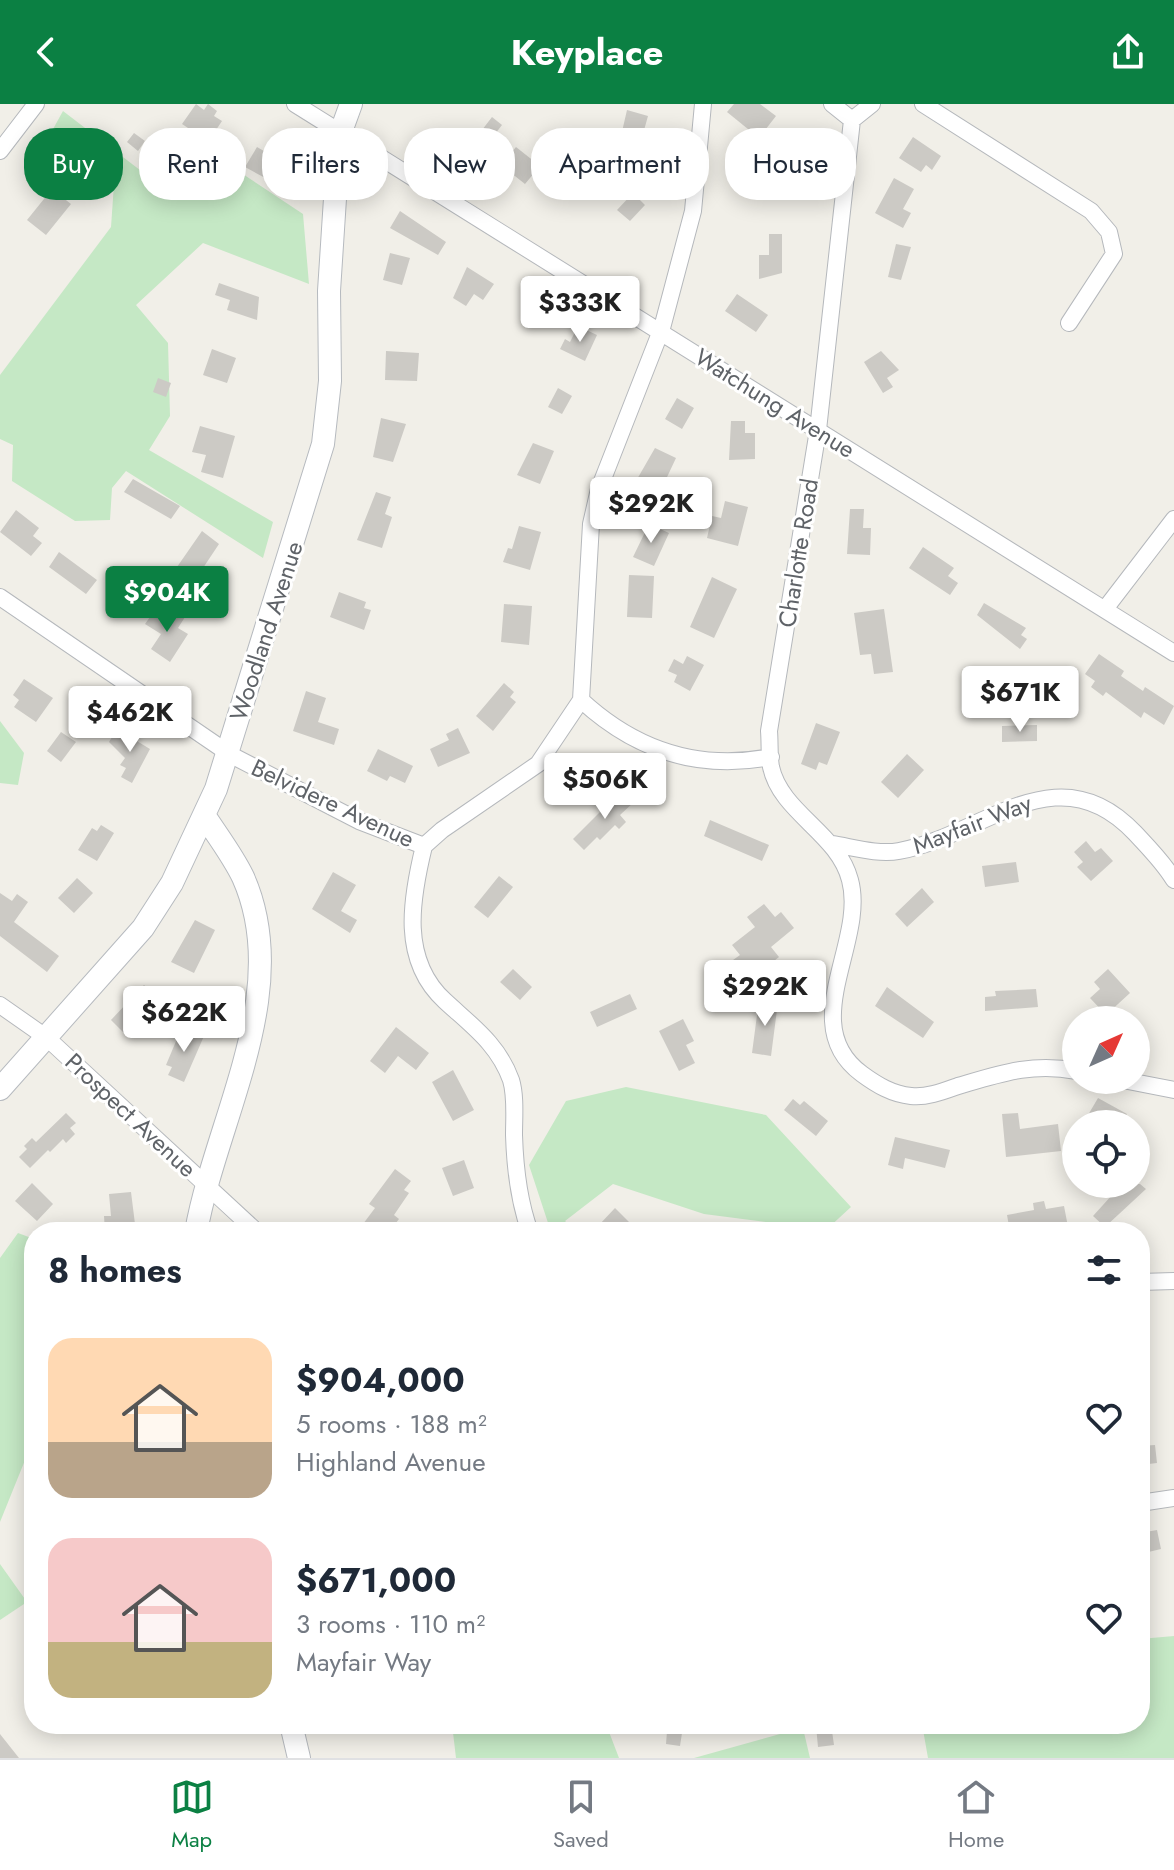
<!DOCTYPE html>
<meta charset="utf-8">
<style>
:root{--surface:#fff;--page:#f6f6f7;--text:#1f2937;--muted:#747a83;--line:#e0e1e3;--accent:#0b8043}
body{margin:0;font-family:Jost,sans-serif;background:var(--page);color:var(--text);height:100vh;display:flex;flex-direction:column;font-size:30px;white-space:nowrap}
*{box-sizing:border-box;margin:0}
p{font-size:26px;color:var(--muted)}
.icon{flex:none;width:44px;height:44px;fill:none;stroke:currentColor;stroke-width:2;stroke-linecap:round;stroke-linejoin:round}
.map{position:relative;flex:1;overflow:hidden}
.sheet{position:absolute;left:24px;top:1118px;width:1126px;height:512px;display:flex;flex-direction:column;background:var(--surface);border-radius:32px;box-shadow:0 4px 20px #0003}
.sheet>*{flex:none}
.top-card{position:absolute;left:24px;top:24px;width:1126px;height:72px;display:flex;gap:16px}
.needle{width:52px;rotate:45deg}
.controls{position:absolute;left:1062px;top:902px;display:grid;gap:16px}
.controls a{display:grid;place-items:center;width:88px;height:88px;border-radius:50%;background:var(--surface);box-shadow:0 4px 20px #0003;font-size:40px}
.price{position:absolute;translate:-50% -68px;padding:0 18px;border-radius:8px;background:#fff;color:#222;font-size:26px;line-height:52px;filter:drop-shadow(0 2px 4px #0008)}
.price::after{content:'';position:absolute;left:50%;top:48px;width:24px;height:18px;margin-left:-12px;background:inherit;clip-path:polygon(0 0,100% 0,50% 100%)}
.price.on{background:var(--accent);color:#fff}
ul{padding:0;list-style:none}
li{display:flex;align-items:center;gap:24px;height:200px;padding:0 24px}
li span{display:grid;place-items:center;flex:none;width:224px;height:160px;border-radius:24px;color:#555}
li>.icon{margin-inline-start:auto}
span .icon{width:96px;height:96px;fill:#fffc;stroke-width:1}
li b{font-size:34px}
h2{display:flex;justify-content:space-between;align-items:center;height:96px;padding:0 24px;font-size:34px}
.pill{padding:0 28px;border-radius:32px;background:var(--surface);box-shadow:0 4px 20px #0003;font-size:28px;line-height:72px}
.pill.on{background:var(--accent);color:#fff}
header{display:flex;justify-content:space-between;align-items:center;height:104px;padding:0 24px;background:var(--accent);color:#fff;font-size:36px;font-weight:700}
.tabs{display:flex;justify-content:space-around;align-items:center;height:112px;border-top:2px solid var(--line);background:var(--surface);font-size:22px;color:var(--muted)}
.tabs a{display:grid;justify-items:center;gap:4px}
.tabs .on{color:var(--accent)}
.map>svg:first-child{display:block}
.green{fill:#c5e8c5}
.building{fill:#cccac5}
.lines{fill:none;stroke-linecap:round;stroke-linejoin:round}
.street-casing{stroke:#b5b8bc;stroke-width:18}
.secondary-casing{stroke:#b6babf;stroke-width:24}
.street{stroke:#fff;stroke-width:16}
.secondary{stroke:#fff;stroke-width:22}
.labels{text-anchor:middle;dominant-baseline:central;stroke-width:6;stroke-linejoin:round;paint-order:stroke}
.street-label{font-size:24px;fill:#5f6368;stroke:#fff}
</style>
<header><svg class="icon" aria-label="back" viewBox="0 0 24 24"><path d="M15 5l-7 7 7 7"/></svg>Keyplace<svg class="icon" aria-label="share" viewBox="0 0 24 24"><path d="M12 15V3M7 8l5-5 5 5M5 13v7h14v-7"/></svg></header>
<div class="map">
<svg width="1174" height="1654" viewBox="0 0 1174 1654">
<rect width="100%" height="100%" fill="#f1efe8"/>
<path class="green" d="M63 7 149 73 220 55 303 110 309 180 203 139 136 201 168 239 170 312 149 346 273 418 263 454 126 367 112 384 110 416 75 417 12 377 13 341 0 335V271L111 123 114 80 37 54Z
M0 617 24 649 18 681 0 679Z
M626 983 766 1011 851 1103 826 1126 704 1110 613 1080 565 1117 577 1128H551L529 1061 566 997Z
M18 1129 34 1135V1334L0 1418V1154Z
M0 1460 27 1498 0 1516Z
M1174 1532V1654H928L922 1620H1140V1535Z
M452 1620H606L619 1654H456Z
M784 1620H802L810 1654H694L780 1630Z"/>
<path class="building" d="M196 0 204 6 208 0 217 7 214 12 222 17 204 44 184 30 188 24 182 20Z
M734 0H760L776 12 759 34 727 8Z
M627 6 648 12 641 37 621 32Z
M492 13 502 21 492 34 482 26Z
M134 29 145 37 138 47 127 38Z
M913 33 941 52 932 66 926 61 921 68 899 54Z
M257 43 283 58 281 61 289 66 280 82 245 63Z
M516 43 540 62 525 80 501 61Z
M770 47 785 50 784 57 791 58 785 88 763 84Z
M894 74 914 85 903 105 911 109 903 124 875 109Z
M52 85 71 100 46 131 27 116Z
M633 89 645 101 630 117 617 106Z
M400 107 446 138 438 151 390 124Z
M769 130H782V169L759 175V151H769Z
M896 140 911 143 901 176 888 173Z
M390 149 410 154 402 181 383 176Z
M467 163 494 180 483 196 474 190 466 202 453 194Z
M219 179 259 193 257 216 227 206 230 196 215 191Z
M737 190 768 211 756 228 725 207Z
M578 222 597 231 585 257 560 245 565 235 570 238Z
M212 245 236 254 227 279 203 271Z
M386 247 419 249 417 277 385 276Z
M881 247 899 266 887 274 893 283 883 289 864 258Z
M158 274 171 279 166 293 153 288Z
M558 284 572 292 562 310 548 303Z
M677 294 694 304 682 325 665 315Z
M381 314 406 320 393 358 373 353Z
M731 317H745V329H755V355L729 356Z
M200 322 235 332 223 374 201 368 206 351 192 348Z
M533 339 554 347 540 380 517 371Z
M655 344 676 354 660 388 636 377Z
M133 375 180 402 171 415 124 388Z
M376 388 391 393 385 410 392 413 382 444 357 436Z
M725 397 748 403 738 442 707 434 712 412 721 414Z
M850 405H864L863 424H871L870 451 847 450Z
M16 406 39 424 33 432 42 439 31 452 0 428Z
M649 420 669 429 654 462 633 453Z
M519 422 541 428 530 466 503 458 508 444 512 445Z
M202 427 219 440 195 476 177 463Z
M923 443 954 464 948 472 958 479 950 491 909 464Z
M59 448 97 476 86 490 49 463Z
M128 462 142 476 133 486 119 472Z
M629 471 654 472 652 514 627 513Z
M712 473 737 485 714 534 690 523Z
M339 488 366 498 364 504 371 506 364 526 330 513Z
M984 499 1026 524 1021 531 1027 535 1020 545 977 511Z
M504 500 532 502 529 541 501 538Z
M884 505 893 568 874 570 871 550 860 551 854 509Z
M155 506 168 515 174 506 185 513 178 524 188 530 170 558 151 545 161 530 145 520Z
M1099 550 1124 567 1121 572 1143 587 1145 583 1174 602 1164 621 1144 608 1141 614 1106 588 1103 592 1091 583 1095 577 1085 570Z
M687 552 704 561 690 587 674 578 677 571 668 567 674 555 683 560Z
M24 575 53 594 36 618 14 603 19 596 13 591Z
M504 579 514 588 510 593 516 598 493 627 476 612Z
M306 587 326 594 318 618 339 625 334 641 293 627Z
M816 619 840 628 827 661 819 658 816 666 801 660Z
M1037 621V637L1002 638V622Z
M458 624 470 649 438 663 430 645 449 636 446 630Z
M117 625 150 645 132 679 121 673 126 664 120 661 125 654 109 638Z
M61 628 76 638 61 658 47 647Z
M378 645 413 662 405 679 390 672 387 677 367 667Z
M907 650 924 666 898 694 881 678Z
M622 686 634 698 620 711 626 718 619 725 615 721 600 736 597 733 584 746 573 735Z
M710 716 769 741 762 757 704 732Z
M101 721 114 729 97 757 78 746 92 724 97 727Z
M1086 737 1095 748 1101 744 1113 757 1091 777 1077 763 1083 758 1074 748Z
M1016 758 1019 778 985 783 982 762Z
M333 768 356 781 341 807 357 816 350 829 312 805Z
M499 772 513 783 488 814 474 803Z
M77 774 93 789 74 809 58 794Z
M922 784 934 798 907 823 895 810Z
M0 789 12 797 17 790 28 798 14 818 59 852 47 868 0 832Z
M764 800 775 813 781 808 794 824 771 843 779 853 749 877 733 856 740 851 732 841 755 823 747 813Z
M195 816 215 826 194 869 171 858Z
M513 865 532 883 520 896 500 878Z
M1108 865 1130 889 1106 911 1090 894 1100 885 1094 878Z
M144 881 158 894 124 929 111 916Z
M887 883 934 918 923 934 875 902Z
M1036 885 1038 903 985 907V893L996 892 995 887Z
M630 890 637 905 597 923 590 908Z
M759 896 778 898 771 952 752 949Z
M683 915 694 937 686 941 695 959 679 967 659 927Z
M182 923 204 932 184 978 168 971 172 963 166 961Z
M396 923 429 949 416 966 398 952 385 969 370 957Z
M453 966 474 1006 453 1017 432 978Z
M1098 994 1127 1010 1122 1020H1104L1088 1011Z
M793 995 800 1001 804 997 828 1017 816 1032 784 1006Z
M66 1009 76 1019 70 1024 75 1030 66 1039 63 1035 50 1048 48 1046 30 1064 19 1053 27 1045 24 1042 32 1034 36 1038Z
M1018 1009 1020 1025 1058 1020 1061 1047 1006 1053 1002 1010Z
M895 1033 950 1046 945 1064 905 1054 903 1065 888 1061Z
M464 1056 474 1084 453 1092 442 1064Z
M395 1065 411 1077 404 1086 409 1089 394 1111 399 1115 389 1128H357L375 1104 369 1100Z
M32 1079 53 1100 37 1117 15 1097Z
M1122 1080H1140L1146 1085 1105 1123 1093 1112Z
M131 1088 136 1128H105L104 1112H111L109 1090Z
M1044 1097 1046 1105 1064 1102 1069 1128H1030L1029 1125 1010 1128 1007 1111 1034 1106 1033 1099Z
M615 1104 633 1122 627 1128H607L599 1121Z
M1155 1341 1157 1359 1140 1361V1342Z
M1157 1426 1161 1445 1140 1450V1429Z
M831 1620 834 1641 818 1643 816 1622Z
M667 1627 682 1629 680 1642 666 1640Z
M0 1630 19 1654H0Z"/>
<g class="lines">
<g class="street-casing">
<path id="street" d="M295 0 1174 549
M832 0 852 16 818 326 769 627C770 638 769 652 771 663 781 709 838 729 850 776 867 838 795 921 862 970 877 981 892 990 911 992 926 994 944 987 958 982 999 970 1033 958 1076 967
M923 0 1091 107 1109 128 1114 150 1069 219
M852 16 872 0
M0 47 36 0
M0 493 231 651 359 717 424 742
M1105 505 1174 415
M581 596C635 646 698 667 771 653
M832 740C852 743 878 751 899 747 983 732 1057 646 1135 729 1149 744 1164 759 1174 776
M424 742 442 726 538 660 581 596 591 420 599 385 662 224 693 107 703 0
M424 742C411 795 400 856 445 897 472 922 498 940 511 976 516 992 514 1014 514 1031 515 1063 519 1098 530 1128
M0 901 47 934 257 1128
M1123 976 1174 986
M1140 1178 1174 1177
M1140 1399 1174 1394"/>
</g>
<g class="secondary-casing">
<path id="secondary" d="M0 985 143 824 172 779 216 685 323 340 330 277 329 187 339 33 351 0
M196 1128C216 1015 294 887 243 773 233 752 217 731 204 711
M291 1620 299 1654"/>
</g>
<use href="#street" class="street"/>
<use href="#secondary" class="secondary"/>
</g>
<g class="labels">
<g class="street-label">
<text transform="translate(775 299) rotate(32)">Watchung Avenue</text>
<text transform="translate(798 449) rotate(-81)">Charlotte Road</text>
<text transform="translate(266 527) rotate(-72)">Woodland Avenue</text>
<text transform="translate(333 699) rotate(25)">Belvidere Avenue</text>
<text transform="translate(972 720) rotate(-21)">Mayfair Way</text>
<text transform="translate(131 1011) rotate(43)">Prospect Avenue</text>
</g>
</g>
</svg>
<div class="controls">
<a><svg class="needle" viewBox="-14 -14 28 28"><path d="M0-13l5 13h-10z" fill="#e53935"/><path d="M0 13l5-13h-10z" fill="#747a83"/></svg></a>
<a><svg class="icon" aria-label="locate" viewBox="0 0 24 24"><circle cx="12" cy="12" r="6"/><path d="M12 2v4M12 18v4M2 12h4M18 12h4"/></svg></a>
</div>
<b class="price" style="left:580px;top:240px">$333K</b>
<b class="price" style="left:651px;top:441px">$292K</b>
<b class="price on" style="left:167px;top:530px">$904K</b>
<b class="price" style="left:1020px;top:630px">$671K</b>
<b class="price" style="left:130px;top:650px">$462K</b>
<b class="price" style="left:605px;top:717px">$506K</b>
<b class="price" style="left:765px;top:924px">$292K</b>
<b class="price" style="left:184px;top:950px">$622K</b>
<div class="top-card">
<a class="pill on">Buy</a>
<a class="pill">Rent</a>
<a class="pill">Filters</a>
<a class="pill">New</a>
<a class="pill">Apartment</a>
<a class="pill">House</a>
</div>
<section class="sheet">
<h2>8 homes<svg class="icon" aria-label="filters" viewBox="0 0 24 24"><path d="M4 7h16M4 17h16"/><circle cx="9" cy="7" r="2"/><circle cx="15" cy="17" r="2"/></svg></h2>
<ul>
<li><span style="background:linear-gradient(#ffd9b3 65%,#b9a48a 0)"><svg class="icon" aria-label="home" viewBox="0 0 24 24"><path d="M3 11l9-7 9 7M6 9v11h12V9"/></svg></span><div><b>$904,000</b><p>5 rooms · 188 m²</p><p>Highland Avenue</p></div><svg class="icon" aria-label="heart" viewBox="0 0 24 24"><path d="M12 20l-8-8c-3-5 5-10 8-4 3-6 11-1 8 4z"/></svg></li>
<li><span style="background:linear-gradient(#f6c9c9 65%,#c2b280 0)"><svg class="icon" aria-label="home" viewBox="0 0 24 24"><path d="M3 11l9-7 9 7M6 9v11h12V9"/></svg></span><div><b>$671,000</b><p>3 rooms · 110 m²</p><p>Mayfair Way</p></div><svg class="icon" aria-label="heart" viewBox="0 0 24 24"><path d="M12 20l-8-8c-3-5 5-10 8-4 3-6 11-1 8 4z"/></svg></li>
</ul>
</section>
</div>
<nav class="tabs">
<a class="on"><svg class="icon" aria-label="map" viewBox="0 0 24 24"><path d="M3 6l6-2 6 2 6-2v14l-6 2-6-2-6 2zM9 4v14M15 6v14"/></svg>Map</a>
<a><svg class="icon" aria-label="saved" viewBox="0 0 24 24"><path d="M7 4h10v16l-5-4-5 4z"/></svg>Saved</a>
<a><svg class="icon" aria-label="home" viewBox="0 0 24 24"><path d="M3 11l9-7 9 7M6 9v11h12V9"/></svg>Home</a>
</nav>
